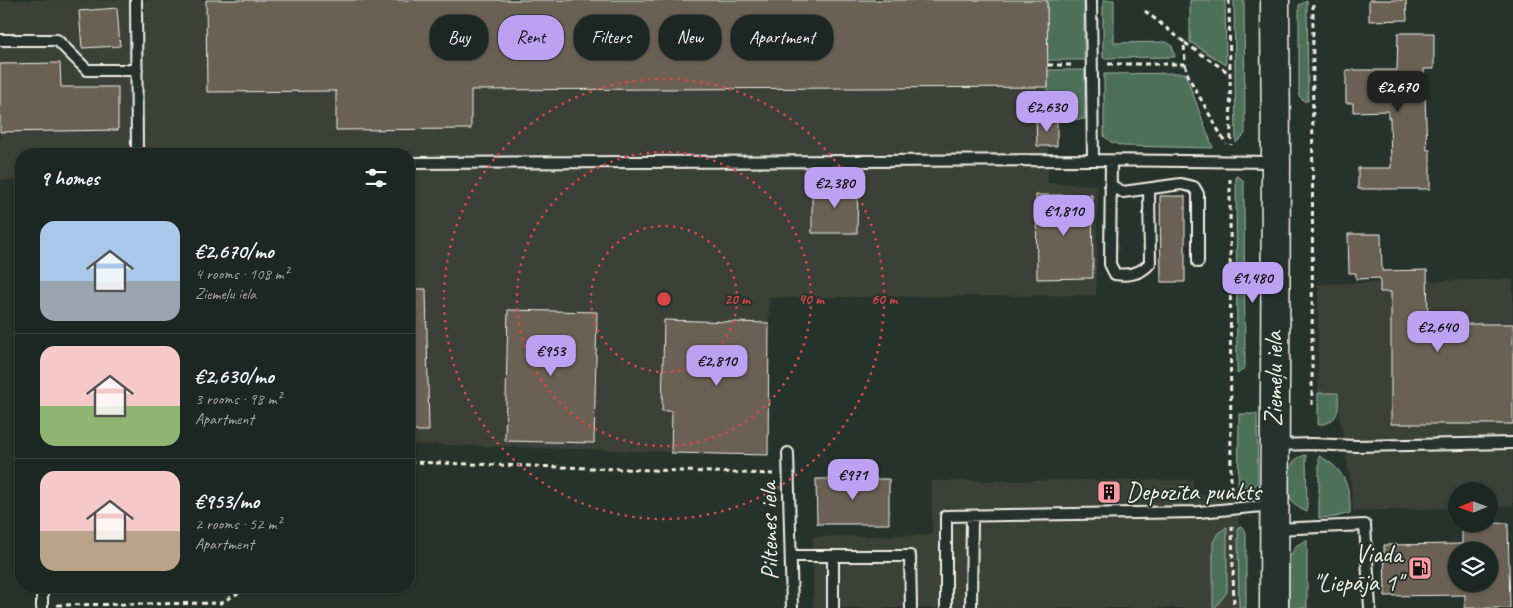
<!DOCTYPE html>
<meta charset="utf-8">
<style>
:root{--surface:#1c2622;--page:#252e2a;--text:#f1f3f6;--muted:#a0a5a5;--line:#3a4340;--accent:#bca0f2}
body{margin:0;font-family:Caveat,sans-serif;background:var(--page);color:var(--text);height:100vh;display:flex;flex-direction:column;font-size:19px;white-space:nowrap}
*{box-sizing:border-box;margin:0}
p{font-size:16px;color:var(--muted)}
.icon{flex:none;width:28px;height:28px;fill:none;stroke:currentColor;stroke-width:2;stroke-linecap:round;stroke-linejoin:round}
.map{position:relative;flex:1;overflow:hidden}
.panel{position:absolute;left:15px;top:148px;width:400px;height:445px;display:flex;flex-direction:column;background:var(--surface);border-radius:20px;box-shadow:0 1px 4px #0004,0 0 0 1px var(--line)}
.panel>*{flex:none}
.guide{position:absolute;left:430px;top:15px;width:475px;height:45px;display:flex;gap:10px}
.needle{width:32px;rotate:269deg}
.buttons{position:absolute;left:1448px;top:482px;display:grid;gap:10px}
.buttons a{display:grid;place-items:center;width:50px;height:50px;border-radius:50%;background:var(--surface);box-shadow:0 1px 4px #0004,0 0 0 1px var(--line);font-size:25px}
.price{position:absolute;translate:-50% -42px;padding:0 11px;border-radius:10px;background:var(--accent);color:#111;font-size:16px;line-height:32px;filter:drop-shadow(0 1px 2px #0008)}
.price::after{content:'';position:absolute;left:50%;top:30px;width:15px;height:11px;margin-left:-8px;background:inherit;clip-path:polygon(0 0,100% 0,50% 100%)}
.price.selected{background:#222;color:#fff}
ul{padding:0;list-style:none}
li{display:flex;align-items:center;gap:15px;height:125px;padding:0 25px}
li+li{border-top:1px solid var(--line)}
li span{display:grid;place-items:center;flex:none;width:140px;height:100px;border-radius:15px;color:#555}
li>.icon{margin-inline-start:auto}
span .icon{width:60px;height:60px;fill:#fffc;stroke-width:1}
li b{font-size:21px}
h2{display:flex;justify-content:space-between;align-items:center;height:60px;padding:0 25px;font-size:21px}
.pill{padding:0 18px;border-radius:20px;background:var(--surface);box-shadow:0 1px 4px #0004,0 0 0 1px var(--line);font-size:18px;line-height:45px}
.pill.selected{background:var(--accent);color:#111}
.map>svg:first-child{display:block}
.built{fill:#3a4138}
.green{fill:#4e6f59;stroke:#a1b0a0}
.building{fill:#6a6153;stroke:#f4f1e8;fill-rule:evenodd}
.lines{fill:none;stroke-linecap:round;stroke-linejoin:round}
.lane-casing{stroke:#f4f1e8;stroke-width:14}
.secondary-casing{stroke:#f4f1e8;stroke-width:31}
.path{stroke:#f4f1e8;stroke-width:3;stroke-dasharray:5 4;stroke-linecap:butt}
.lane{stroke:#26332d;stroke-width:10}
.secondary{stroke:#26332d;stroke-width:28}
.ring{fill:none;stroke:#da4645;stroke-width:2.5;stroke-dasharray:2.5 5}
.labels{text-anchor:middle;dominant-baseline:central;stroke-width:4;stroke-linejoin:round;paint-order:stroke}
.street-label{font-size:25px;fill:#f4f1e8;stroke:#26332d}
.poi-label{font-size:25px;fill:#f4f1e8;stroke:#26332d;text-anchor:start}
.centre{fill:#da4645;stroke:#26332d;stroke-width:2.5}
.ring-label{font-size:15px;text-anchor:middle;font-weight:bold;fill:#da4645;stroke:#26332d;stroke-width:4;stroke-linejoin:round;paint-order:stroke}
</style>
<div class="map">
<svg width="1513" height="608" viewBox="0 0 1513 608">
<rect width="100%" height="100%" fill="#26332d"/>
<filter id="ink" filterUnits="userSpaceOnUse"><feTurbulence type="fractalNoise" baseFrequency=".02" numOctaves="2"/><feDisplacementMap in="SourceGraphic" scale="10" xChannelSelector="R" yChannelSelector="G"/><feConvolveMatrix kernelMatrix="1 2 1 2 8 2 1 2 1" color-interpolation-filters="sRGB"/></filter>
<g filter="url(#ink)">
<path class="built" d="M0 0H1047L1048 183 1098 185 1096 295 769 298 768 455 409 444V154H21V180H0Z
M1513 279V506L1489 507V491H1456V508L1353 511 1352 493 1339 411 1338 393H1318V284Z
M1193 480V495L1237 494 1238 496 1239 608H813V537L932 535V481Z"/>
<path class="green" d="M1047 0H1084V60H1047Z
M1103 0H1114V43L1167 42 1172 46 1175 57 1103 58Z
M1190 0H1225L1226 65 1190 42Z
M1234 0H1244L1245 134 1236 143Z
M1307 1 1308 101H1304L1299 96V5Z
M1048 70H1085V119L1048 120Z
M1185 73 1213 148 1122 146 1111 142 1104 136V74Z
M1236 176 1242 179 1244 184 1245 368 1237 374Z
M1318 393H1338C1339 411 1339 422 1318 425Z
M1239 414H1257L1258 481C1253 491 1249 493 1238 496Z
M1306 455 1307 512C1300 509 1295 506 1291 499 1287 491 1288 466 1295 460 1298 457 1303 456 1306 455Z
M1319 456C1344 468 1351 487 1350 513L1335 517 1319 518Z
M1241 526 1246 532V608H1239L1238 527Z
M1227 527V592L1215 608H1213V542L1218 533Z
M1307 540V608H1289V558L1297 545Z"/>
<path class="building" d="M206 0H1047L1048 87 471 90V129L336 130V91L207 92Z
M1369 0H1406L1407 20 1369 21Z
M117 8 120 46 82 48 79 11Z
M1398 33H1434V69H1424L1427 150H1430V189H1358V168H1391L1390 118H1388V111L1353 112V103H1346V70H1397Z
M60 63 61 87H118V130L0 132V64Z
M1036 120H1057V146H1037Z
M812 186H858L857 233H812Z
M1036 195H1092L1093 278 1037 279Z
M1160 196H1185V282H1161Z
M1348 234H1381L1382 271 1427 270 1428 324H1513V424H1391V292H1380V278L1356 279V273H1349Z
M409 289H426L429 431H409Z
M508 310 597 312 594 443 505 441Z
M664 320 769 323 768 455 671 453 672 411H662Z
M816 479H889V524H817Z
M1508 523 1510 608H1465V595L1385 596 1384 545 1462 544V524ZM1456 551H1489V584H1456Z"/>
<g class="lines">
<g class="lane-casing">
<path id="lane" d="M136 0 137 154
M1091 0 1093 160
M0 40H57L87 70H137
M1111 161 1110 264 1115 274C1129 276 1141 274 1150 263L1149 189
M409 163 1093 160 1275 162
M1110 185 1123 192 1181 184 1194 187 1198 194V262
M1275 445 1313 444 1356 446 1513 443
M788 453 792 608
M1275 529 1365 525 1370 608
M791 556H910L911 608
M833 556V608
M42 608V586
M946 608V516L1199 512 1273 505
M971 608 972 516"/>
</g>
<g class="secondary-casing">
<path id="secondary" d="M1274 608 1276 162 1275 0"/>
</g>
<path class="path" d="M1229 0 1231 145
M1185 43 1229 73
M1108 64H1185L1184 42 1145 11
M1185 64 1189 78 1226 144
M1048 65H1074
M1230 179 1231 492
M1312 405 1313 0
M409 462 773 474
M1232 526 1234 608
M57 605 221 603 250 586"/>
<use href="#lane" class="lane"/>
<use href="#secondary" class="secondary"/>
</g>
</g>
<g class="ring">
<circle cx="664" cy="299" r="73"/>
<circle cx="664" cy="299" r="147"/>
<circle cx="664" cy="299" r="220"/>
</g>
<defs>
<g id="building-square" transform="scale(1.25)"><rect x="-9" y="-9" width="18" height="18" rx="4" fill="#ff9aa2" stroke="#26332d"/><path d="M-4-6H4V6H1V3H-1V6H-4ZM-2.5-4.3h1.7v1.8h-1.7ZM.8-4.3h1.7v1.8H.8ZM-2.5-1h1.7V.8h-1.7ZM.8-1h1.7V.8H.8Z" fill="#111"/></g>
<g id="fuel-square" transform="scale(1.25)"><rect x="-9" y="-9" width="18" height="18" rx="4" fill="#ff9aa2" stroke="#26332d"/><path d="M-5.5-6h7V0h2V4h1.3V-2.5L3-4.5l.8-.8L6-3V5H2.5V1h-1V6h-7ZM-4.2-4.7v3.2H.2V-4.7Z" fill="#111"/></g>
</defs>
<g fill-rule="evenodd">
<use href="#building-square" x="1109" y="492"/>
<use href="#fuel-square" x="1420" y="568"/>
</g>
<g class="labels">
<g class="street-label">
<text transform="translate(1274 379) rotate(-90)">Ziemeļu iela</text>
<text transform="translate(769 531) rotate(-91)">Piltenes iela</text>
</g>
<g class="poi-label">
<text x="1126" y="492">Depozīta punkts</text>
<text x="1402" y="554" text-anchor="end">Viada<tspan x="1402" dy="29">"Liepāja 1"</tspan></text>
</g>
</g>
<circle cx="664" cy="299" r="8" class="centre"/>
<g class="ring-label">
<text x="737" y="304">20 m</text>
<text x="811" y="304">40 m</text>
<text x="884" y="304">60 m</text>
</g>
</svg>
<div class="buttons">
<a><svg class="needle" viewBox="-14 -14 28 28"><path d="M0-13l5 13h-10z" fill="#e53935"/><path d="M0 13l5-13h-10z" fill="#a0a5a5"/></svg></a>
<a><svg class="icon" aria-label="layers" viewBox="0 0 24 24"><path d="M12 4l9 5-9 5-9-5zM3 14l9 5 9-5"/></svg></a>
</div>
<b class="price selected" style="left:1398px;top:113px">€2,670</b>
<b class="price" style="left:1047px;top:133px">€2,630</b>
<b class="price" style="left:835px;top:209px">€2,380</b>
<b class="price" style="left:1064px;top:237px">€1,810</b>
<b class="price" style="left:1253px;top:304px">€1,480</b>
<b class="price" style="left:1438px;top:353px">€2,640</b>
<b class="price" style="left:551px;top:377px">€953</b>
<b class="price" style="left:717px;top:387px">€2,810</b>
<b class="price" style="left:853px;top:501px">€971</b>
<div class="guide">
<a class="pill">Buy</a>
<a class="pill selected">Rent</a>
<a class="pill">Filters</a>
<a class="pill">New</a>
<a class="pill">Apartment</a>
</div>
<section class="panel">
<h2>9 homes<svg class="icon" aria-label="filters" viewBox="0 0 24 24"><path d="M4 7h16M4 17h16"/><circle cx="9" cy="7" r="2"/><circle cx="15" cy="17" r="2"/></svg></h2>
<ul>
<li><span style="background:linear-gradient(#a9c7e8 60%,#9aa5b1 0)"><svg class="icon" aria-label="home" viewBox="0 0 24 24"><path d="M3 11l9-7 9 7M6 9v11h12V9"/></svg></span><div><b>€2,670/mo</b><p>4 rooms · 108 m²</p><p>Ziemeļu iela</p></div></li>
<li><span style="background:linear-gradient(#f6c9c9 60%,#8fb573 0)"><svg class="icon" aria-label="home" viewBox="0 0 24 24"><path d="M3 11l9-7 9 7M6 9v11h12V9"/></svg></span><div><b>€2,630/mo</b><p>3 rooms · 98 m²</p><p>Apartment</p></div></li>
<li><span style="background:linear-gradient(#f6c9c9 60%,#b9a48a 0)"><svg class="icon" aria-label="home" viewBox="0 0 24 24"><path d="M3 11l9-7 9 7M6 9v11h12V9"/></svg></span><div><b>€953/mo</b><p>2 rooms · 52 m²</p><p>Apartment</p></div></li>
</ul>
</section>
</div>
